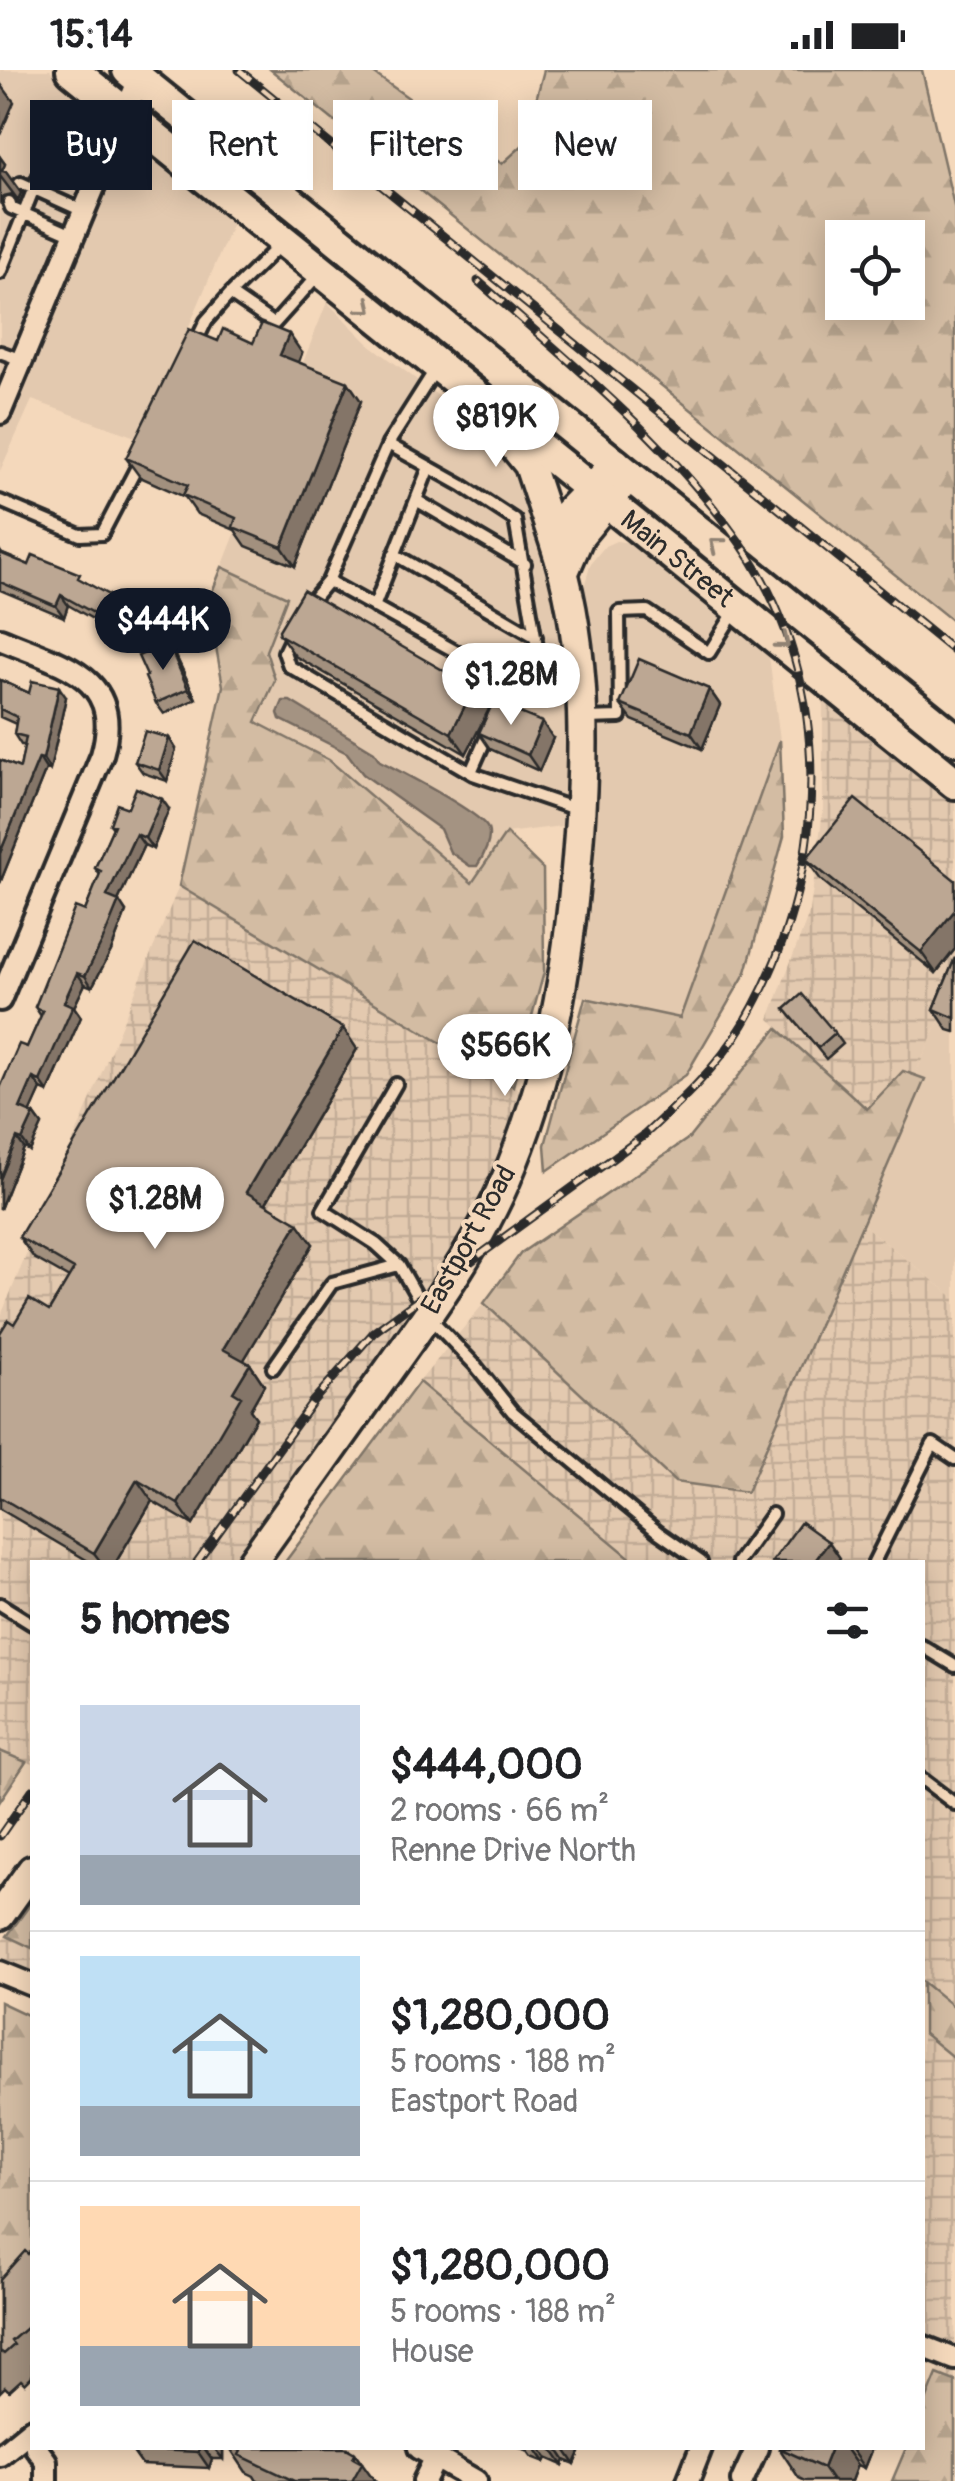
<!DOCTYPE html>
<meta charset="utf-8">
<style>
:root{--surface:#fff;--page:#f2f2f2;--text:#202124;--muted:#757577;--line:#e0e0e0;--accent:#111827}
body{margin:0;font-family:Pangolin,sans-serif;background:var(--page);color:var(--text);height:100vh;display:flex;flex-direction:column;font-size:38px;white-space:nowrap}
*{box-sizing:border-box;margin:0}
p{font-size:32px;color:var(--muted)}
.icon{flex:none;width:55px;height:55px;fill:none;stroke:currentColor;stroke-width:2;stroke-linecap:round;stroke-linejoin:round}
.map{position:relative;flex:1;overflow:hidden}
.sheet{position:absolute;left:30px;top:1490px;width:895px;height:890px;display:flex;flex-direction:column;background:var(--surface);border-radius:0px;box-shadow:0 5px 25px #0003}
.sheet>*{flex:none}
.top-card{position:absolute;left:30px;top:30px;width:895px;height:90px;display:flex;gap:20px}
.fabs{position:absolute;left:825px;top:150px;display:grid;gap:20px}
.fabs a{display:grid;place-items:center;width:100px;height:100px;border-radius:0px;background:var(--surface);box-shadow:0 5px 25px #0003;font-size:50px}
.price{position:absolute;translate:-50% -85px;padding:0 22px;border-radius:35px;background:#fff;color:#222;font-size:32px;line-height:65px;filter:drop-shadow(0 2px 5px #0008)}
.price::after{content:'';position:absolute;left:50%;top:60px;width:30px;height:22px;margin-left:-15px;background:inherit;clip-path:polygon(0 0,100% 0,50% 100%)}
.price.selected{background:var(--accent);color:#fff}
ul{padding:0;list-style:none}
li{display:flex;align-items:center;gap:30px;height:250px;padding:0 50px}
li+li{border-top:2px solid var(--line)}
li span{display:grid;place-items:center;flex:none;width:280px;height:200px;border-radius:0px;color:#555}
li>.icon{margin-inline-start:auto}
span .icon{width:120px;height:120px;fill:#fffc;stroke-width:1}
li b{font-size:42px}
h2{display:flex;justify-content:space-between;align-items:center;height:120px;padding:0 50px;font-size:42px}
.tag{padding:0 35px;border-radius:0px;background:var(--surface);box-shadow:0 5px 25px #0003;font-size:35px;line-height:90px}
.tag.selected{background:var(--accent);color:#fff}
.status{display:flex;justify-content:space-between;align-items:center;height:70px;padding:0 50px;background:var(--surface);direction:ltr}
.status svg{height:28px;fill:currentColor}
.map>svg:first-child{display:block}
.built{fill:#e3c9af}
.industrial{fill:url(#industrial-grid)}
.forest{fill:url(#forest-firs);stroke:#7f7467;stroke-width:2.5;fill-rule:evenodd}
.water{fill:#a49382;stroke:#74695f;stroke-width:2.5}
.lines{fill:none;stroke-linecap:round;stroke-linejoin:round}
.lane-casing{stroke:#2b2b2b;stroke-width:18}
.street-casing{stroke:#2b2b2b;stroke-width:28}
.secondary-casing{stroke:#2b2b2b;stroke-width:35}
.primary-casing{stroke:#2b2b2b;stroke-width:38}
.lane{stroke:#f4d8bb;stroke-width:10}
.street{stroke:#f4d8bb;stroke-width:20}
.secondary{stroke:#f4d8bb;stroke-width:28}
.primary{stroke:#f4d8bb;stroke-width:30}
.rail-casing{stroke:#2b2b2b;stroke-width:9}
.rail{stroke:#f4d8bb;stroke-width:5;stroke-dasharray:15;stroke-linecap:butt}
.wall{fill:#a2907e;stroke:#2b2b2b;stroke-width:2.5}
.shaded-wall{fill:#847567;stroke:#2b2b2b;stroke-width:2.5}
.building{fill:#bca793;stroke:#2b2b2b;stroke-width:2.5}
.oneway{stroke:#908273}
.labels{text-anchor:middle;dominant-baseline:central;stroke-width:8;stroke-linejoin:round;paint-order:stroke}
.street-label{font-size:28px;fill:#2b2b2b;stroke:#f4d8bb}
</style>
<div class="status"><b>15:14</b><svg viewBox="0 0 49 12"><path d="M0 12V9h3v3zM5 12V6h3v6zM10 12V3h3v9zM15 12V0h3v12zM26 1h20v11H26zM47 4h2v5h-2z"/></svg></div>
<div class="map">
<svg width="955" height="2411" viewBox="0 0 955 2411">
<defs>
<pattern id="industrial-grid" width="8" height="8" patternUnits="userSpaceOnUse" patternTransform="scale(2.5)"><rect width="8" height="8" fill="#e3c9af"/><path d="M0 4h8M4 0v8" fill="none" stroke="#c3ad97"/></pattern>
<pattern id="forest-firs" width="22" height="20" patternUnits="userSpaceOnUse" patternTransform="scale(2.5)"><rect width="22" height="20" fill="#d3bca3"/><path d="M5 1l3.5 6h-7zM16 11l3.5 6h-7z" fill="#b5a28c"/></pattern>
</defs>
<rect width="100%" height="100%" fill="#f4d8bb"/>
<filter id="ink" filterUnits="userSpaceOnUse"><feTurbulence type="fractalNoise" baseFrequency=".01" numOctaves="2"/><feDisplacementMap in="SourceGraphic" scale="20" xChannelSelector="R" yChannelSelector="G"/><feConvolveMatrix kernelMatrix="1 2 1 2 8 2 1 2 1" color-interpolation-filters="sRGB"/></filter>
<g filter="url(#ink)">
<path class="built" d="M0 0H50L235 148 141 369 32 330 0 401Z
M327 232 369 274 485 361 518 399 551 508 563 575 572 669 570 755 506 763 472 813 329 690 255 652 275 610 266 582 287 528 222 497Z
M616 471 633 473 769 586 780 670 680 949 573 925 591 606 583 520 591 493 605 476Z
M955 915V1228L862 1154 925 1009 915 1005Z"/>
<path class="industrial" d="M823 625 955 732V915L915 1005 903 1001 867 1039 769 949 810 841 823 740Z
M179 816 527 1024 484 1135 419 1241 239 1492H32V1694L0 1681V1248Z
M862 1154 955 1228V1938L923 1912 922 1492H634L419 1312 484 1233 675 1412 746 1422Z
M7 1866 32 1878V1903L0 1890V1872Z
M922 1963 955 1989V2311L937 2304 947 2277 923 2266Z"/>
<path class="forest" d="M271 0H369L502 94 524 74 544 0H922L955 140V553ZM842 168H908V232H842Z
M222 497 287 527 266 581 275 610 256 652 329 690 472 813 506 763 543 799 544 902 513 1016 179 816 223 616 208 532Z
M780 670 784 766 746 902 686 1005 547 1101 545 1075 585 928 680 948Z
M777 958 867 1039 903 1001 925 1009 747 1422 675 1412 484 1233 521 1183 689 1068Z
M419 1312 633 1490 634 1492H285Z
M0 1681 26 1692 0 1731Z
M32 1832V1878L7 1866Z
M923 1912 955 1938V1989L923 1963Z
M0 1932 32 1947V2193L0 2221Z
M937 2304 955 2311V2411H892L906 2378H922L923 2338Z"/>
<path class="water" d="M283 631H290L374 682 380 691C399 701 482 743 488 759 492 770 483 787 477 796H470L450 782 440 759 363 704 347 683 280 649 278 643Z"/>
<g class="lines">
<g class="lane-casing">
<path id="lane" d="M17 115 21 113 83 141
M9 132 11 138 73 165
M280 175 230 224 274 254 317 206
M0 203 57 60
M194 276 206 251 230 224
M0 282 22 290
M435 300 388 374 328 511 491 601 575 609
M388 374 463 416 515 450 542 606
M416 430 525 494
M0 431 80 465 102 464 140 391
M394 484 536 567
M306 537 328 511
M374 537 429 397
M292 565 284 582 289 596 473 704 578 740
M497 644 514 603
M586 648 620 647 619 542 647 541 709 583 735 541
M471 702 490 659
M396 1014 323 1140 376 1174 399 1195 428 1246 475 1295 513 1342 658 1462 701 1492
M273 1298 332 1213 399 1195
M738 1492 772 1444
M874 1492 933 1374 955 1389
M0 1534 32 1554
M922 1576 955 1596
M922 1709 955 1734"/>
</g>
<g class="street-casing">
<path id="street" d="M0 343 139 9
M0 569C59 594 125 605 102 685L0 930
M0 1902 32 1915
M922 2276 955 2289
M36 2378 46 2391V2411
M419 2378 476 2411
M0 2385 32 2359
M424 2411 436 2387
M688 2411 701 2378
M742 2411 757 2378"/>
</g>
<g class="secondary-casing">
<path id="secondary" d="M490 347 529 395 554 471
M564 502 580 465 630 405
M252 1492C296 1431 339 1369 383 1308 431 1241 482 1172 512 1095 555 989 571 876 579 763 586 666 585 564 554 471L568 442 616 393
M0 1845 32 1800"/>
</g>
<g class="primary-casing">
<g id="primary">
<path id="s1" d="M72 0 955 713"/>
<path d="M128 0 955 669"/>
</g>
</g>
<use href="#lane" class="lane"/>
<use href="#street" class="street"/>
<use href="#secondary" class="secondary"/>
<use href="#primary" class="primary"/>
<g class="rail-casing">
<path id="rail" d="M239 0 955 582
M197 1492 313 1331 374 1262 642 1067C679 1033 717 998 743 955 829 811 839 614 740 473 669 372 570 292 478 211
M0 1766 32 1720"/>
</g>
<use href="#rail" class="rail"/>
</g>
<path class="wall" d="M0 87 5 94 2 101 21 123 18 130 12 124 3 126 0 131Z
M253 273 302 283 299 292 361 331 295 496 246 476 235 460 197 444 185 427 140 407 126 388Z
M0 481 2 484 29 495 85 512 148 554 136 576 130 567 124 579 108 570 101 559 103 555 68 535 64 547 0 520Z
M280 565 489 639 466 684 295 586Z
M175 584 196 629 164 644 156 633 147 606Z
M0 610 29 623 66 627 50 700 46 699 0 813V690L20 698 25 675H21L14 664 16 654 0 647Z
M709 619 720 635 702 679 632 650 620 634Z
M479 663 553 668 539 701 490 679Z
M169 668 176 679 167 711 143 703 135 692Z
M128 738 169 739 153 779 144 775 118 831 126 842 111 881 92 917 85 914 74 937 81 947 48 1022 41 1019 30 1042 34 1044 42 1055 30 1081 24 1078 0 1139V1018L27 977 41 946 35 937 85 841 100 805 95 798 113 758 110 754Z
M806 789 955 810V879L936 903 821 810Z
M955 888V962L948 960 934 939Z
M785 939 835 963 843 974 826 989Z
M357 979 266 1133 313 1174 243 1291 250 1294 264 1315 250 1340 256 1348 193 1455 152 1431 116 1492H90L0 1439V1263L14 1254 49 1241 69 1208 34 1188 19 1167Z
M32 2180V2307L25 2314 21 2310 9 2321 5 2317 0 2322V2209Z
M130 2378H223V2389H212L209 2398 142 2395Z
M230 2378H348L375 2411H257L254 2406 246 2402Z
M520 2378H582L575 2394 565 2390 563 2395 547 2388 545 2392 532 2387 527 2380Z
M779 2378H872L864 2398 857 2395 851 2411H805L799 2408Z"/>
<path class="shaded-wall" d="M0 13 14 32 0 65Z
M0 87 5 94 2 101 6 102 21 123 18 130 0 106Z
M289 264 302 283 293 304 280 285Z
M348 312 361 331 295 496 282 477Z
M61 525 68 535 64 547 56 536Z
M141 543 148 554 136 576 130 567 124 579 116 568 124 554Z
M168 573 175 584 196 629 188 619Z
M59 617 66 627 50 700 43 689Z
M474 618 489 639 466 684 451 663Z
M709 619 720 635 702 679 691 663Z
M542 652 553 668 539 701 528 685Z
M169 668 176 679 167 711 159 700Z
M39 688 46 699 0 813V783Z
M162 729 169 739 153 779 145 768Z
M136 764 144 775 115 837 107 826Z
M119 831 126 842 111 881 92 917 85 906Z
M955 840V879L936 903 921 882Z
M77 903 85 914 74 937 81 947 48 1022 40 1011 64 932Z
M343 958 357 979 260 1143 246 1122Z
M33 1008 41 1019 28 1048 20 1038Z
M34 1044 42 1055 30 1081 22 1070Z
M17 1068 24 1078 0 1139V1109Z
M298 1153 313 1174 238 1300 223 1279Z
M250 1294 264 1315 250 1340 256 1348 193 1455 178 1434 233 1322Z
M137 1410 152 1431 116 1492H101L94 1483Z
M829 1472 840 1488 837 1492H814Z
M199 2378H204L212 2389 209 2398 198 2382Z
M214 2378H223V2389Z
M343 2378H348L354 2386 355 2383 375 2411H352Z
M535 2378H540L547 2388 545 2392Z
M551 2378H557L565 2390 563 2395Z
M564 2378H582L575 2394Z
M831 2378H845L857 2395 851 2411H832L823 2398Z
M850 2378H872L864 2398Z"/>
<path class="building" d="M262 253 289 264 280 285 348 312 282 477 233 457 236 448 183 425 188 415 126 388 189 259 218 271 223 259 253 273Z
M0 483 29 495 33 485 80 504 78 508 141 543 129 565 124 554 116 568 101 559 106 550 61 525 56 536 0 512Z
M303 520 474 618 451 663 280 565 279 560Z
M168 573 188 619 156 633 145 607 147 606 138 586Z
M639 589 709 619 691 663 620 634Z
M0 610 29 623 32 611 59 617 43 689 39 688 0 783V690L20 698 26 667 14 664 17 647 0 639Z
M493 632 542 652 528 685 479 663Z
M145 661 169 668 159 700 135 692Z
M136 718 162 729 145 768 136 764 107 826 119 831 103 870 85 906 77 903 64 932 73 936 40 1011 33 1008 20 1038 34 1044 22 1070 17 1068 0 1109V1018L19 974 27 977 43 941 35 937 75 837 85 841 101 801 95 798 114 755 110 754 117 734 128 738Z
M855 729 955 810V840L921 882 806 789Z
M195 870 343 958 246 1122 298 1153 223 1279 250 1294 233 1322 241 1327 178 1434 137 1410 94 1483 0 1427V1263L8 1250 14 1254 29 1229 49 1241 74 1199 19 1167Z
M955 888V948L934 939Z
M802 924 835 963 818 978 785 939Z
M801 1452 829 1472 814 1492H772Z
M32 2180V2253L11 2271 14 2275 4 2284 0 2281V2209L25 2181 28 2184Z
M130 2378H199L198 2382 130 2379Z
M235 2378H346L355 2383 353 2388 362 2393 352 2411H294L239 2385 241 2381Z
M779 2378H831L823 2398Z"/>
<defs><path id="oneway-chevron" d="M-2-3.5L2.5 0L-2 3.5" fill="none" stroke-width="1.6" stroke-linecap="round" stroke-linejoin="round" transform="scale(2.5)"/></defs>
<g class="oneway">
<use href="#oneway-chevron" transform="translate(366 237) rotate(39)"/>
<use href="#oneway-chevron" transform="translate(716 474) rotate(-141)"/>
<use href="#oneway-chevron" transform="translate(783 572) rotate(39)"/>
</g>
</g>
<g class="labels">
<g class="street-label">
<text stroke="none"><textPath href="#s1" startOffset="778">Main Street</textPath></text>
<text transform="translate(469 1170) rotate(-61)">Eastport Road</text>
</g>
</g>
</svg>
<div class="fabs">
<a><svg class="icon" aria-label="locate" viewBox="0 0 24 24"><circle cx="12" cy="12" r="6"/><path d="M12 2v4M12 18v4M2 12h4M18 12h4"/></svg></a>
</div>
<b class="price" style="left:496px;top:400px">$819K</b>
<b class="price selected" style="left:163px;top:603px">$444K</b>
<b class="price" style="left:511px;top:658px">$1.28M</b>
<b class="price" style="left:505px;top:1029px">$566K</b>
<b class="price" style="left:155px;top:1182px">$1.28M</b>
<div class="top-card">
<a class="tag selected">Buy</a>
<a class="tag">Rent</a>
<a class="tag">Filters</a>
<a class="tag">New</a>
</div>
<section class="sheet">
<h2>5 homes<svg class="icon" aria-label="filters" viewBox="0 0 24 24"><path d="M4 7h16M4 17h16"/><circle cx="9" cy="7" r="2"/><circle cx="15" cy="17" r="2"/></svg></h2>
<ul>
<li><span style="background:linear-gradient(#c9d6e8 75%,#9aa5b1 0)"><svg class="icon" aria-label="home" viewBox="0 0 24 24"><path d="M3 11l9-7 9 7M6 9v11h12V9"/></svg></span><div><b>$444,000</b><p>2 rooms · 66 m²</p><p>Renne Drive North</p></div></li>
<li><span style="background:linear-gradient(#bfe0f5 75%,#9aa5b1 0)"><svg class="icon" aria-label="home" viewBox="0 0 24 24"><path d="M3 11l9-7 9 7M6 9v11h12V9"/></svg></span><div><b>$1,280,000</b><p>5 rooms · 188 m²</p><p>Eastport Road</p></div></li>
<li><span style="background:linear-gradient(#ffd9b3 70%,#9aa5b1 0)"><svg class="icon" aria-label="home" viewBox="0 0 24 24"><path d="M3 11l9-7 9 7M6 9v11h12V9"/></svg></span><div><b>$1,280,000</b><p>5 rooms · 188 m²</p><p>House</p></div></li>
</ul>
</section>
</div>
